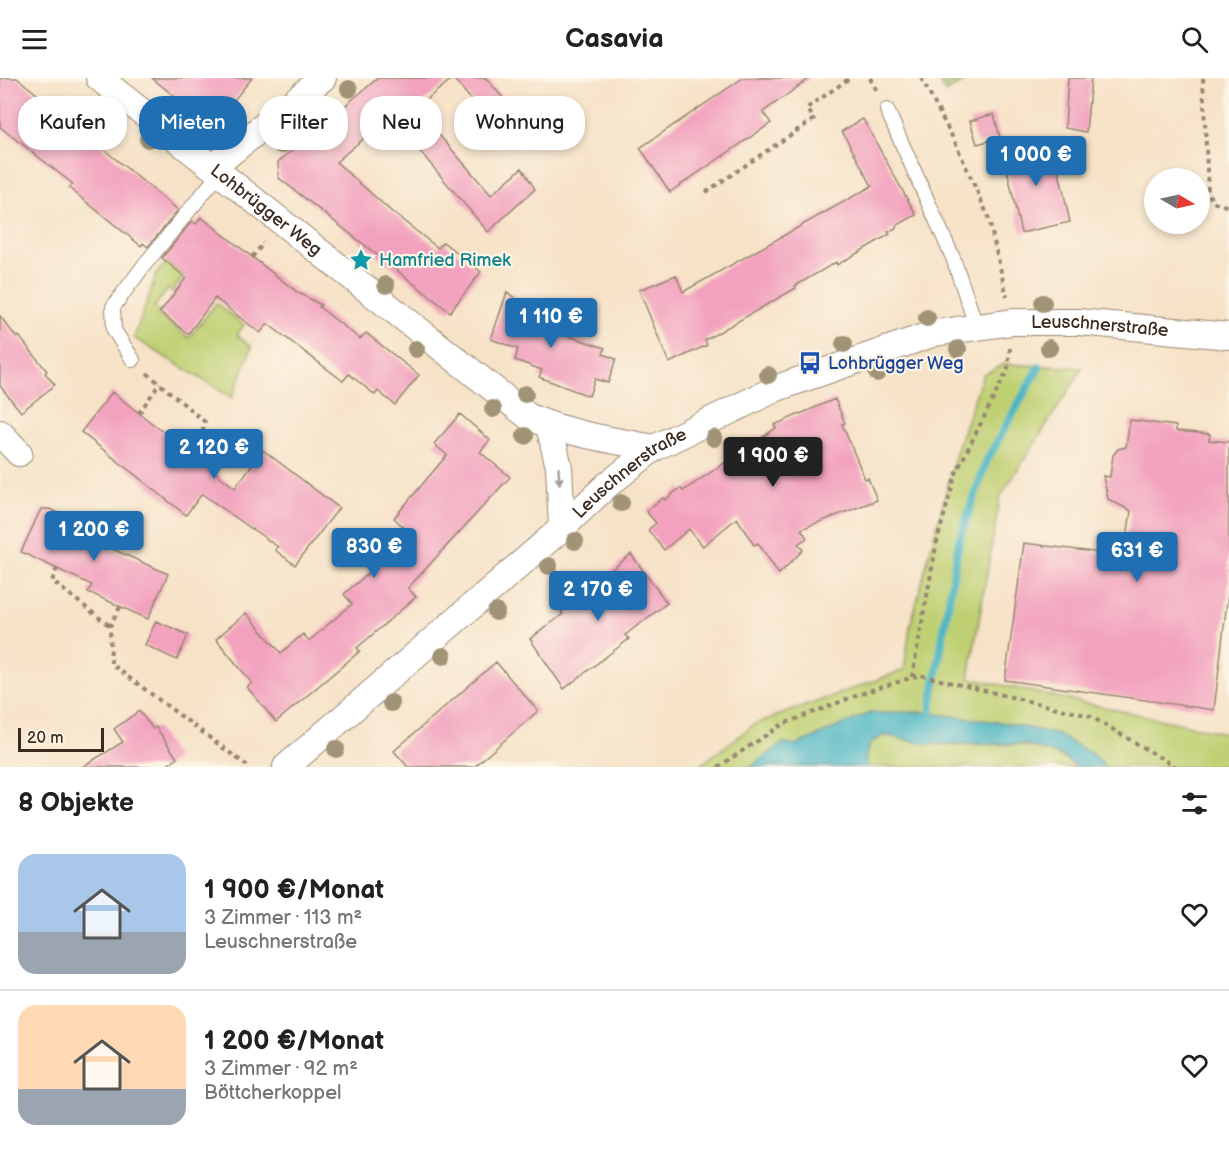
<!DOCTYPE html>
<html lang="de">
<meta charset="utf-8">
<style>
:root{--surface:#fff;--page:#f2f2f2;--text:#202124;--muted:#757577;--line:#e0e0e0;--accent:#1f6fb2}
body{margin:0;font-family:"Balsamiq Sans",sans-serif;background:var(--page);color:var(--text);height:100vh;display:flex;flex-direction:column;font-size:22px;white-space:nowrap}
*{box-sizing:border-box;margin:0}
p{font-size:20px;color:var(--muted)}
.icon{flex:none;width:33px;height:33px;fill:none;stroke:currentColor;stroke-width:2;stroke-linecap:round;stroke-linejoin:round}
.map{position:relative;height:689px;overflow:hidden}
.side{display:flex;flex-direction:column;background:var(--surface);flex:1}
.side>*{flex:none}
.top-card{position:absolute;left:18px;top:18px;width:600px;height:54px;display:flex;gap:12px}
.needle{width:39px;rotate:99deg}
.tools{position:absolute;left:1144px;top:90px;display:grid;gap:12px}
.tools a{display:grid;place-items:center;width:66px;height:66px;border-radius:50%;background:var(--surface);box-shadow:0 3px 9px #0003;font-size:30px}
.scale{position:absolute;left:18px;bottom:15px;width:86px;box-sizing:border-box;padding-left:6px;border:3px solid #3b2a1e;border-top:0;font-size:16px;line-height:21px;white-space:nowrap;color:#3b2a1e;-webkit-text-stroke:4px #fcf5e5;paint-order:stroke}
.price{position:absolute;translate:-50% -51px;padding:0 14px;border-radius:6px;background:var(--accent);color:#fff;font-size:20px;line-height:39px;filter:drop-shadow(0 2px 3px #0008)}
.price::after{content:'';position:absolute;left:50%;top:36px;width:18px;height:14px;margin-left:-9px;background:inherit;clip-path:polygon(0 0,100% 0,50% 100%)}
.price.current{background:#222;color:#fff}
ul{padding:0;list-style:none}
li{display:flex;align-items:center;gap:18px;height:150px;padding:0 18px}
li+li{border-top:2px solid var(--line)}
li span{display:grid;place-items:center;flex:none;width:168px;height:120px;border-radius:18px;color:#555}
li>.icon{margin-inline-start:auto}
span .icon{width:72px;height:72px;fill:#fffc;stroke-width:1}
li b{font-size:26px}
h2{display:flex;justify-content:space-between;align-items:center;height:72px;padding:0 18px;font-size:26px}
.chip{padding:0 21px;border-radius:24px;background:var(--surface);box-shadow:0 3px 9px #0003;font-size:21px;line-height:54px}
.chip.current{background:var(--accent);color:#fff}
header{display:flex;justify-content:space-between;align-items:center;height:78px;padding:0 18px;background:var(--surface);font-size:27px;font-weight:800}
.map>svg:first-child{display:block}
.green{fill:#bfd073;stroke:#7d7d48;stroke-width:1.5}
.forest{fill:#97b265;stroke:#696e42;stroke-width:1.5}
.water{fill:#49b5c5;stroke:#427072;stroke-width:1.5}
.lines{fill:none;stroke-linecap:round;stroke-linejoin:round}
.stream{stroke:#49b5c5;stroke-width:8}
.building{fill:#f2a1be}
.service-casing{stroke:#988672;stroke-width:16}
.minor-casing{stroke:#988672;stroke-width:28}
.path{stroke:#988672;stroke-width:4;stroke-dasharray:4.5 4.5;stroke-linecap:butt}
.service{stroke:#fff;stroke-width:14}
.minor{stroke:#fff;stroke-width:26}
.tree{fill:#a19476}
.oneway{fill:#a79f9a}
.labels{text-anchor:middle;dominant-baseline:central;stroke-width:4.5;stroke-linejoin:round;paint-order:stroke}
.street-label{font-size:18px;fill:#3b2a1e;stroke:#fcf5e5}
.culture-label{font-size:18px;fill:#0d838f;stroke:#fcf5e5;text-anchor:start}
.transit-label{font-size:18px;fill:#164399;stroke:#fcf5e5;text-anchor:start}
</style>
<header><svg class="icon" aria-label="menu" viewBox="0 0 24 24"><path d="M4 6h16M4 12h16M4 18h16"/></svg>Casavia<svg class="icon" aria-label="search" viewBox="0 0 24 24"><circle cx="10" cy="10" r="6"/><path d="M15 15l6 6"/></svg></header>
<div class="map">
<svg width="1229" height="689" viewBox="0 0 1229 689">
<rect width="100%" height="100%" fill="#fcf5e5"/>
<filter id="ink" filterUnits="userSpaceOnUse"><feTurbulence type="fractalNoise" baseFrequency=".0167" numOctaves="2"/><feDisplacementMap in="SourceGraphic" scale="12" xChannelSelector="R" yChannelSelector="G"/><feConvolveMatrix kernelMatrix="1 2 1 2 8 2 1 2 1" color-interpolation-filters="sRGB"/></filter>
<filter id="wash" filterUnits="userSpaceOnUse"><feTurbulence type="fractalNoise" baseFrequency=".008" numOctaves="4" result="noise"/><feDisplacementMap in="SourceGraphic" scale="24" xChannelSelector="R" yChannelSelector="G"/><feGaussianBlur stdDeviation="1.35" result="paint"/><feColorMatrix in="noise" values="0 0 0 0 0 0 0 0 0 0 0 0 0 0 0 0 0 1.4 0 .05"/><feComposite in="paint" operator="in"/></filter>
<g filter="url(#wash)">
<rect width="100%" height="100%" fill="#f6e2c7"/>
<path class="green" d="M167 184 184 198 172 214 168 211 154 229 160 234 158 237 189 260 216 225 244 247 237 257 252 269 232 320 134 260 157 195Z
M1005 286 1083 290 1000 419 969 600 1229 656V689H1106L1091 675 1058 657 1006 645 920 634 870 635 796 667 784 665 750 689H698L755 646 904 592 910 549 958 368 983 296Z
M884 657C898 660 912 664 925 665 978 672 1030 653 1077 689H868L865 680 870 665Z"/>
<path class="forest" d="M938 0H971L945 15Z"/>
<path class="water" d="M920 634 1006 645 1058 657 1091 675 1106 689H1077L1064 679 1023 666H926L885 657 870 665 865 680 868 689H750L784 665 796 667 870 635Z"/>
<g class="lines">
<path class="stream" d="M930 635 959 462 987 382 1039 289"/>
</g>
<g id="blocks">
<path class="building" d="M0 0H17L103 69 102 70 178 132 148 169 143 165 141 168 69 110 73 106 0 49Z
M152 0H252L212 49Z
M378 0H453L416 30 491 117 522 90 535 111 488 154 390 38 336 84 392 134 438 170 443 164 481 194 450 234 279 100 278 84Z
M453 0H486L514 33 494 49Z
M743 0H810L763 34 771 45 670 114 640 70Z
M1068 0H1091L1086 54 1065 50Z
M994 36 1000 60 977 66 970 43Z
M863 41 916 137 896 148V150L888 154 890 156 837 187 836 184 795 208 796 210 705 262 707 267 669 285 639 212 676 197 683 214 872 108 842 53Z
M1052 62 1070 144 1021 155 1003 73Z
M201 139 297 214 321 227 319 229 360 261 366 255 419 297 395 327 378 313 375 317 349 296 343 303 268 246 260 255 215 220 188 256 160 234 186 200 162 180 192 143 196 146Z
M507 214 560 255 605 270 603 276 616 281 608 305 595 301 589 318 565 309 539 299 542 292 515 282 518 271 491 261Z
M0 238 17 260 19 258 47 293 45 295 55 307 21 334 0 308Z
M112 314 235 410 263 372 339 430 295 487 275 472 278 469 202 416 186 437 81 354Z
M835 321 845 345 842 346 865 401 868 400 877 422 801 451 807 460 798 466 803 472 779 496 758 465 754 467 737 440 703 468 689 451 664 472 648 452 656 445 646 433 663 420 665 422 680 410 683 413 776 350 774 347Z
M460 336 490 362 480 374 510 399 408 510 416 519 357 570 360 573 276 644 247 609 252 605 216 561 246 535 281 575 303 556 309 563 352 526 344 516 412 457 394 440 447 377 434 366Z
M1130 342 1176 348V353L1210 356 1209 362 1229 364V507L1214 632 1005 602 1024 465 1124 478 1131 433 1108 421 1103 398 1110 399 1113 377 1118 371 1126 369Z
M41 431H50L113 460 108 469 168 496 148 541 88 514 92 507 21 474Z
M631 476 667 525 625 557 629 561 564 611 530 561 563 536 561 534 579 521 578 519Z
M156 543 188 557 177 582 145 567Z
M496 584 538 633 474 689H408L394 673Z
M139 633 153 651 156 649 177 680 165 689H82L123 664 114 651Z"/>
</g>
</g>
<g filter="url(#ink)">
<use href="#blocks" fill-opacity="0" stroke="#988672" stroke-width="1.5"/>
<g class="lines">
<g class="service-casing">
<path id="service" d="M887 32 953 180 977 250
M133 282 114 252 113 229 145 186 220 95"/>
</g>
<g class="minor-casing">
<g id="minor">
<path id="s1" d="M99 0 529 339C569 356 612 362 654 370"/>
<path d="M213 89 323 0"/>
<path d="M549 348 559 389 562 450"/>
<path d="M0 355 19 375"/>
<path id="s2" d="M286 689 562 450 606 408 654 370 777 310 935 255 1013 244H1079L1229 258"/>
</g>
</g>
<path class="path" d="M870 0 878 15
M921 0 955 64 988 138 1007 219
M1203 0 1208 115 1213 124 1229 129
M706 114 814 41 807 30 850 0
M252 179 263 166 262 165
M147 295 205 344 202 356 192 376
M139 335 160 305
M57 490 52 503 110 548
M120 529 110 548 111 586 249 689
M912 599 937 463 956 395 1008 291 1010 270
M718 689 783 646 866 614 920 597 1090 638 1176 689"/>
<use href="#service" class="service"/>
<use href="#minor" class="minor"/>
</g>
<g class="tree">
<circle cx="349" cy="11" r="9"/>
<circle cx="148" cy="61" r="9"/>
<circle cx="281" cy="67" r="9"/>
<circle cx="386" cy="207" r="9"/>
<circle cx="1043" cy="225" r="9"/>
<circle cx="927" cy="240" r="9"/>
<circle cx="844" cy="266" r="9"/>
<circle cx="1049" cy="270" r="9"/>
<circle cx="416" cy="271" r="9"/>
<circle cx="958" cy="271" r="9"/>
<circle cx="877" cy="295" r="9"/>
<circle cx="768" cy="297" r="9"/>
<circle cx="525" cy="316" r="9"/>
<circle cx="493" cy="331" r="9"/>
<circle cx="525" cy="358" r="9"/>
<circle cx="714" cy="360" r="9"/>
<circle cx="621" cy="425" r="9"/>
<circle cx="575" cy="463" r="9"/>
<circle cx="549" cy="488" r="9"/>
<circle cx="496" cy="534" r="9"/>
<circle cx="443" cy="578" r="9"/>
<circle cx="391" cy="625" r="9"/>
<circle cx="336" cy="671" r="9"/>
</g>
<defs><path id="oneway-solid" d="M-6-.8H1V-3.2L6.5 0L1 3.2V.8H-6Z" transform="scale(1.5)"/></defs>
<use class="oneway" href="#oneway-solid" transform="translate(559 398) rotate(86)"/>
</g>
<defs>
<g id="sight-bare" transform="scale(1.8)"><path d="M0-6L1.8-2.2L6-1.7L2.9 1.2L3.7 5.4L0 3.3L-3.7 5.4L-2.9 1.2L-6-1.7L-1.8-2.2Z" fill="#0f9aa8" stroke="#fcf5e5" stroke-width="2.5" paint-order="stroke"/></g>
<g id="bus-bare" transform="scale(1.8)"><path d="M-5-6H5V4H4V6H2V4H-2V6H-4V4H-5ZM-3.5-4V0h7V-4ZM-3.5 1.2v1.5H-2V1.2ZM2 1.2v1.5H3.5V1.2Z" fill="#1a4fb4" stroke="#fcf5e5" stroke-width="2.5" paint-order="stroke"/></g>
</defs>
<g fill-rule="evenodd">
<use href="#sight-bare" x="361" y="182"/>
<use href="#bus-bare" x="810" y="285"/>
</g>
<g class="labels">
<g class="street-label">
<text stroke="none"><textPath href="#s1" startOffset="213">Lohbrügger Weg</textPath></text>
<text stroke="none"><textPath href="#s2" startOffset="957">Leuschnerstraße</textPath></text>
<text stroke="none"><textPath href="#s2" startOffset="453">Leuschnerstraße</textPath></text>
</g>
<g class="culture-label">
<text x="379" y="182">Hamfried Rimek</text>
</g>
<g class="transit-label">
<text x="828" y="285">Lohbrügger Weg</text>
</g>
</g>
</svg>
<div class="tools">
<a><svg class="needle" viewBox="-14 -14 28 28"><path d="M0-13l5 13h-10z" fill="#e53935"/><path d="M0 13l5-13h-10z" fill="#757577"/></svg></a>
</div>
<div class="scale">20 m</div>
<b class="price" style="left:1036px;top:109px">1 000 €</b>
<b class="price" style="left:551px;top:271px">1 110 €</b>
<b class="price" style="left:214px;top:402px">2 120 €</b>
<b class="price current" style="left:773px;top:410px">1 900 €</b>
<b class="price" style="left:94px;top:484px">1 200 €</b>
<b class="price" style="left:374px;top:501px">830 €</b>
<b class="price" style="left:1137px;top:505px">631 €</b>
<b class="price" style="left:598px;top:544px">2 170 €</b>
<div class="top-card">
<a class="chip">Kaufen</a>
<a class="chip current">Mieten</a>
<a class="chip">Filter</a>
<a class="chip">Neu</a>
<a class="chip">Wohnung</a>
</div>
</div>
<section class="side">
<h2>8 Objekte<svg class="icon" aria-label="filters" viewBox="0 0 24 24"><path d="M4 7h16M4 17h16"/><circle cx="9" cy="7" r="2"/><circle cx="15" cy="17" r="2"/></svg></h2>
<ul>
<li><span style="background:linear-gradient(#a9c7e8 65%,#9aa5b1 0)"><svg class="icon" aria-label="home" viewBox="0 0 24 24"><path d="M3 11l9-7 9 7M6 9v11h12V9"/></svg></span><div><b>1 900 €/Monat</b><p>3 Zimmer · 113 m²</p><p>Leuschnerstraße</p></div><svg class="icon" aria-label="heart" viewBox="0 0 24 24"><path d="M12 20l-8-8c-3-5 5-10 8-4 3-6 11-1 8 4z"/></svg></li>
<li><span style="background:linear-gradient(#ffd9b3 70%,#9aa5b1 0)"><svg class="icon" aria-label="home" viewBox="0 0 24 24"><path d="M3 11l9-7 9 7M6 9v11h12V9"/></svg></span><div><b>1 200 €/Monat</b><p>3 Zimmer · 92 m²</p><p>Böttcherkoppel</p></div><svg class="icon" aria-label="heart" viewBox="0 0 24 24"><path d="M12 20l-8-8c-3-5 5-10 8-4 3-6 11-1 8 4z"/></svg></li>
</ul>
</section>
